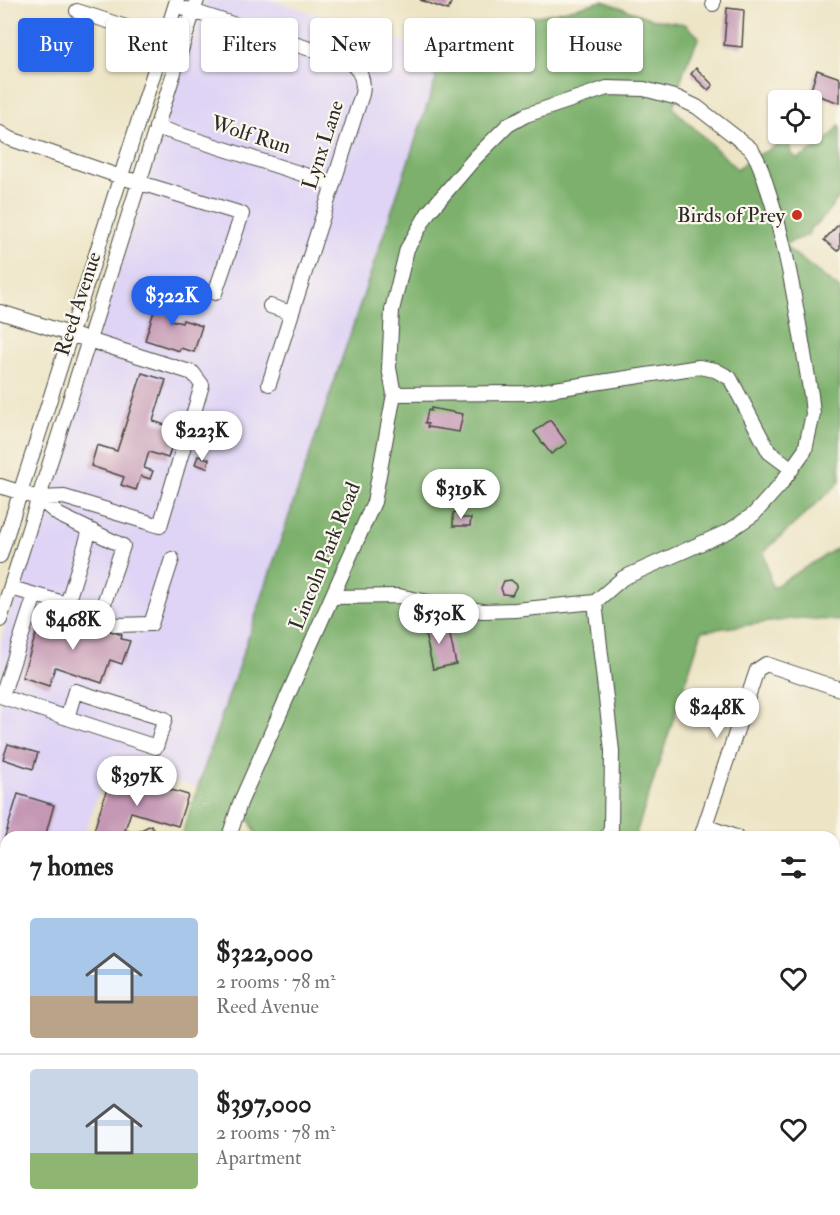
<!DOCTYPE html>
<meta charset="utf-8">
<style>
:root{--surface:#fff;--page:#f6f6f6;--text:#222;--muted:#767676;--line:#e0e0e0;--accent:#2563eb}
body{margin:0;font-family:"IM FELL Double Pica",serif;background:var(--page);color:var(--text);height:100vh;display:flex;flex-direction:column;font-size:22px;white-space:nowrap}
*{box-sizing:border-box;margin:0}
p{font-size:20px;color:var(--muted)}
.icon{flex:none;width:33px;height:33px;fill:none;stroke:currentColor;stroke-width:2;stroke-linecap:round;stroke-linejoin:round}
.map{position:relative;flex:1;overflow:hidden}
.panel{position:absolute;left:0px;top:831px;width:840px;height:384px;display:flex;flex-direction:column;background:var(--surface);border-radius:18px 18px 0 0;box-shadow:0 2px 4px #0004}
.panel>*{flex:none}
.guide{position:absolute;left:18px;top:18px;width:804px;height:54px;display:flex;gap:12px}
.buttons{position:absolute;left:768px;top:90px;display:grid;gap:12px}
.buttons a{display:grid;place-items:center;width:54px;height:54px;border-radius:6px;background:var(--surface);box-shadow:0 2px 4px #0004;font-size:30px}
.price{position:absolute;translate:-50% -51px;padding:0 14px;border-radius:21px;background:#fff;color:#222;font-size:20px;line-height:39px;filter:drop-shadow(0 2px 3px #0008)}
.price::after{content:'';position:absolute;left:50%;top:36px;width:18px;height:14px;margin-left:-9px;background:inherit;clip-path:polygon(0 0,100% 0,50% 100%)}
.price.selected{background:var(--accent);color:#fff}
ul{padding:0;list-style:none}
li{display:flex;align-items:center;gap:18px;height:150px;padding:0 30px}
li+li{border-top:2px solid var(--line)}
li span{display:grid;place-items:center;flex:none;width:168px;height:120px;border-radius:6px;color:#555}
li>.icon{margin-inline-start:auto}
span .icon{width:72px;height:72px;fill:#fffc;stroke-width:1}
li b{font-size:26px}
h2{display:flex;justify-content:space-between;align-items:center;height:72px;padding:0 30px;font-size:26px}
.chip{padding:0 21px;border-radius:6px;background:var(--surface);box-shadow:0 2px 4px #0004;font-size:21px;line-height:54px}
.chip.selected{background:var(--accent);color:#fff}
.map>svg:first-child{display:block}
.built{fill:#dfd4f5}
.forest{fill:#7cb06c;stroke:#546e4c;stroke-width:1.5}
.building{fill:#c497b4}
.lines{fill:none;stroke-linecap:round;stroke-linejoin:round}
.minor-casing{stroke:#484742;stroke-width:16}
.major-casing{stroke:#484742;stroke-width:20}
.minor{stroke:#fff;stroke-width:14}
.major{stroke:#fcba8e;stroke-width:16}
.poi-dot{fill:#c8321e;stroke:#fbf7ec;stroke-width:2}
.labels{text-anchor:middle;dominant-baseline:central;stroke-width:4.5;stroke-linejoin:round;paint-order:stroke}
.street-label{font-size:21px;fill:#2b2b2b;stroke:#fbf7ec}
.poi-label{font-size:21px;fill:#2b2b2b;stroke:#fbf7ec;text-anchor:end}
</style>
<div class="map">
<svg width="840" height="1215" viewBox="0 0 840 1215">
<rect width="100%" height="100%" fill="#fbf7ec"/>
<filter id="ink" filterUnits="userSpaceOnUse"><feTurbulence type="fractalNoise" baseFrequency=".0167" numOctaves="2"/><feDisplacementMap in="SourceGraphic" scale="12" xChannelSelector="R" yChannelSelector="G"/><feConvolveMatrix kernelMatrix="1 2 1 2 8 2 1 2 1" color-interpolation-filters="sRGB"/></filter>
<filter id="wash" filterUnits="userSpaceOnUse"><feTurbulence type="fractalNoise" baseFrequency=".008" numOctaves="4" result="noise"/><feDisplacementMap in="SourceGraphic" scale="24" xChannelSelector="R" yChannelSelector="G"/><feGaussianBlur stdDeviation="1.35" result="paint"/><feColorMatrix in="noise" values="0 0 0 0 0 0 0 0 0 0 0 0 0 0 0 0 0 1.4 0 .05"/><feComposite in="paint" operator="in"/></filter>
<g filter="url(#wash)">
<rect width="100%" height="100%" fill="#ece4c4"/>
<path class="built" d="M205 0H272L421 47 436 78 197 788 110 759 84 837H6V1004L0 1002V643Z"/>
<path class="forest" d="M603 1 652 19 685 24 699 37 684 70 673 108 737 169 748 160 789 140 791 153 798 159 824 144 840 125V196L818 224 811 227 808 235 783 245 840 289V482L764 552 772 588 840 546V621L800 618 702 631 635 837H258L241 804 229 837H181L436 79 421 47 463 29 554 13Z"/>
<g id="blocks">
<path class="building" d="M420 0H452L448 10Z
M727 8 744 10 742 47 724 45Z
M696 68 713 85 708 90 691 74Z
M817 70 840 78V103L810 93Z
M840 223V248L837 251 824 240Z
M164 293 178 297 171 320 182 323 183 320 202 326 194 352 180 348 179 351 145 340 159 295 163 297Z
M142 373 166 380 153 421 177 429 168 458 149 452 144 468 153 471 150 479 141 476 136 490 121 485 124 477 91 466 97 445 117 451Z
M431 408 463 414 459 432 427 427 428 424 425 423 428 410 431 411Z
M550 420 567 443 551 454 534 432Z
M198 456 209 459 207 468 195 464Z
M459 511 461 518H471L470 526H453V513Z
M511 580 517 585 512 595 503 594 501 588 504 581Z
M43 613 69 621 73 631 83 634 87 623 122 635 121 639 130 641 122 664 110 660 102 683 55 667 49 686 22 677Z
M439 622 440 628 448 626 456 664 433 669 423 625Z
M8 744 38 753 33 769 3 759Z
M112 772 188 795 178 826 131 812 125 830 135 833 151 825 157 837H92Z
M18 794 54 805 45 837H6V844L3 843Z
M0 861 6 863V955L0 953Z"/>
</g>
</g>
<g filter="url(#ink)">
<use href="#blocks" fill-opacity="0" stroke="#484742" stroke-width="1.5"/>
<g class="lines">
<g class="minor-casing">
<path id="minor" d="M713 0V4
M186 9 347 61C360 68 365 80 362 94L269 384
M77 11 172 42
M156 127 333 184
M0 133 8 138 121 177 242 214 215 293
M270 306 291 313
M0 312 193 373 202 385 160 526 64 497 38 498 0 486
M394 394 529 393 699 367 715 370 730 378 769 452 792 469
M90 530 123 546 99 618 117 625 151 624 172 559
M0 556 177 0
M11 588 67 604 90 530 59 515 38 498
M333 597 399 596 448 606 483 611 515 610 595 602
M0 620 197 0
M0 696 156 747 165 719 75 691 67 718
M2 696 35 595
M705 826 736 837
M229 837 240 803 374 502 394 394 389 368 392 310 407 249 428 213 475 158 508 125 526 115 607 88 644 89 678 98 697 107 750 148C760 160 763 176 768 190 790 256 799 327 811 395L813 414 805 450 780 485 754 514 729 531 623 578 595 602 612 751 611 829 607 837
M701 837 757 670 766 664 840 689
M834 870 840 872
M0 972 3 973 0 982
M0 1013 6 1015
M834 1052 840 1054
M834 1081 840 1083
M0 1171 6 1173
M118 1209 137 1215
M603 1209 620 1215
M365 1215 367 1209"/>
</g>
<g class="major-casing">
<path id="major" d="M834 1121 840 1104
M834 1191 840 1173
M802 1215 804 1209
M826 1215 828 1209"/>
</g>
<use href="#minor" class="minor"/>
<use href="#major" class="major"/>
</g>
</g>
<circle class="poi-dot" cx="797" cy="215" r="6"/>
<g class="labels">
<g class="street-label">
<text transform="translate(251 135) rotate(18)">Wolf Run</text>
<text transform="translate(323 145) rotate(-72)">Lynx Lane</text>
<text transform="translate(78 304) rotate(-72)">Reed Avenue</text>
<text transform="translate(325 556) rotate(-68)">Lincoln Park Road</text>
</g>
<g class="poi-label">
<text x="785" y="215">Birds of Prey</text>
</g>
</g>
</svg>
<div class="buttons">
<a><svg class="icon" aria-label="locate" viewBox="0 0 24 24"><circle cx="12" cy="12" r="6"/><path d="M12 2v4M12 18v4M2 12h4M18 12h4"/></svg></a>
</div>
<b class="price selected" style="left:172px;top:327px">$322K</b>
<b class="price" style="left:202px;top:462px">$223K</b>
<b class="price" style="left:461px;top:520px">$319K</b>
<b class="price" style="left:439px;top:645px">$530K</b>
<b class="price" style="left:73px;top:651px">$468K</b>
<b class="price" style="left:717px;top:739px">$248K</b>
<b class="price" style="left:137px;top:807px">$397K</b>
<div class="guide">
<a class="chip selected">Buy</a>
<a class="chip">Rent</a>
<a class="chip">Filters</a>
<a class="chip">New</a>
<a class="chip">Apartment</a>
<a class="chip">House</a>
</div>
<section class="panel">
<h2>7 homes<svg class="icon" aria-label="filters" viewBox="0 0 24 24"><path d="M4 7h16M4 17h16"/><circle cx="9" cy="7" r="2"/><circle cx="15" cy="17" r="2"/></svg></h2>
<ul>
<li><span style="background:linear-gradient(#a9c7e8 65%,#b9a48a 0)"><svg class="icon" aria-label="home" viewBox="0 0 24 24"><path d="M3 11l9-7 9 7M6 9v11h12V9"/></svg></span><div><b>$322,000</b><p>2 rooms · 78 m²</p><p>Reed Avenue</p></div><svg class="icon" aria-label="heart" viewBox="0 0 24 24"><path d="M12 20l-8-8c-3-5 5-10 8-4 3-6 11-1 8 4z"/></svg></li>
<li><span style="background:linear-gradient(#c9d6e8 70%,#8fb573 0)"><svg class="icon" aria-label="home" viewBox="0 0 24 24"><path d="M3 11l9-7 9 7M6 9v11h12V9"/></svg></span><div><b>$397,000</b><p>2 rooms · 78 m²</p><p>Apartment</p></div><svg class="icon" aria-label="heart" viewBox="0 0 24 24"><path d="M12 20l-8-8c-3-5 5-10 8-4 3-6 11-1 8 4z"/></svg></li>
</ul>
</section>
</div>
